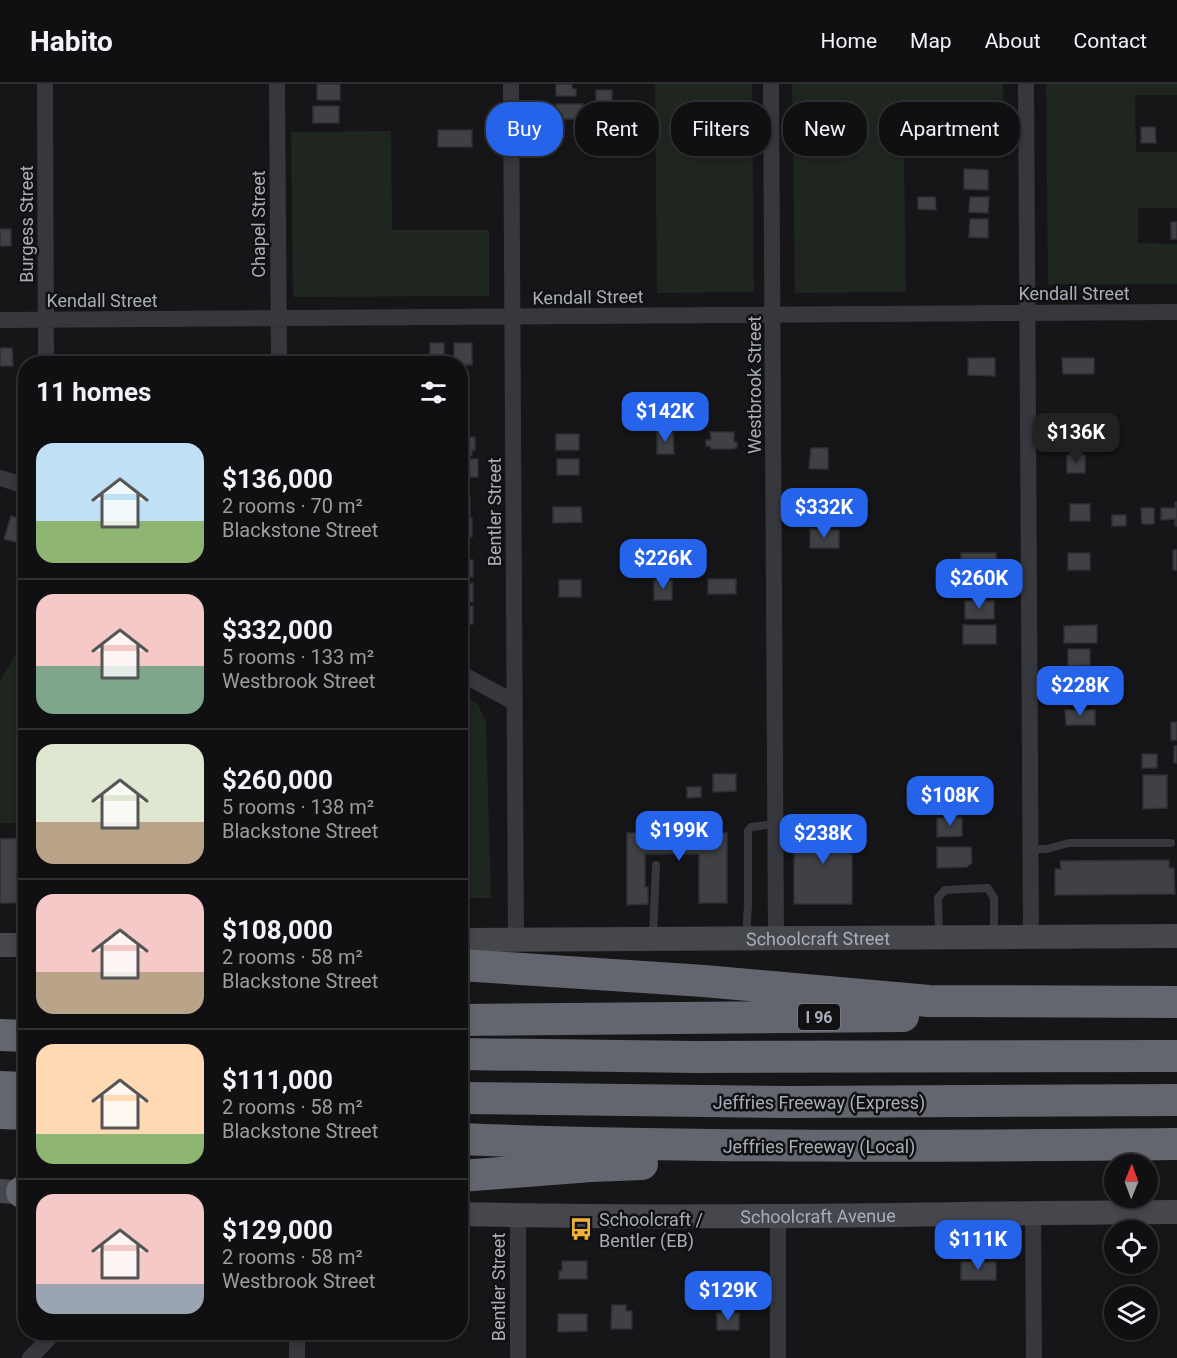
<!DOCTYPE html>
<meta charset="utf-8">
<style>
:root{--surface:#101012;--page:#19191b;--text:#f1f3f6;--muted:#9c9d9f;--line:#303032;--accent:#2563eb}
body{margin:0;font-family:Roboto,sans-serif;background:var(--page);color:var(--text);height:100vh;display:flex;flex-direction:column;font-size:22px;white-space:nowrap}
*{box-sizing:border-box;margin:0}
p{font-size:20px;color:var(--muted)}
.icon{flex:none;width:33px;height:33px;fill:none;stroke:currentColor;stroke-width:2;stroke-linecap:round;stroke-linejoin:round}
.map{position:relative;flex:1;overflow:hidden}
.sheet{position:absolute;left:18px;top:272px;width:450px;height:984px;display:flex;flex-direction:column;background:var(--surface);border-radius:24px;box-shadow:0 3px 9px #0003,0 0 0 2px var(--line)}
.sheet>*{flex:none}
.guide{position:absolute;left:486px;top:18px;width:570px;height:54px;display:flex;gap:12px}
.needle{width:39px;rotate:1deg}
.fabs{position:absolute;left:1104px;top:1070px;display:grid;gap:12px}
.fabs a{display:grid;place-items:center;width:54px;height:54px;border-radius:50%;background:var(--surface);box-shadow:0 3px 9px #0003,0 0 0 2px var(--line);font-size:30px}
.price{position:absolute;translate:-50% -51px;padding:0 14px;border-radius:12px;background:var(--accent);color:#fff;font-size:20px;line-height:39px;filter:drop-shadow(0 2px 3px #0008)}
.price::after{content:'';position:absolute;left:50%;top:36px;width:18px;height:14px;margin-left:-9px;background:inherit;clip-path:polygon(0 0,100% 0,50% 100%)}
.price.on{background:#222;color:#fff}
ul{padding:0;list-style:none}
li{display:flex;align-items:center;gap:18px;height:150px;padding:0 18px}
li+li{border-top:2px solid var(--line)}
li span{display:grid;place-items:center;flex:none;width:168px;height:120px;border-radius:18px;color:#555}
li>.icon{margin-inline-start:auto}
span .icon{width:72px;height:72px;fill:#fffc;stroke-width:1}
li b{font-size:26px}
h2{display:flex;justify-content:space-between;align-items:center;height:72px;padding:0 18px;font-size:26px}
.pill{padding:0 21px;border-radius:24px;background:var(--surface);box-shadow:0 3px 9px #0003,0 0 0 2px var(--line);font-size:21px;line-height:54px}
.pill.on{background:var(--accent);color:#fff}
header{display:flex;align-items:center;gap:36px;box-sizing:border-box;height:84px;padding:0 30px;background:var(--surface);border-bottom:2px solid var(--line)}
header strong{font-size:28px}
nav{display:flex;gap:33px;margin-inline-start:auto;font-size:21px}
.map>svg:first-child{display:block}
.green{fill:#1e261f}
.building{fill:#404145;stroke:#303034;stroke-width:1.5}
.lines{fill:none;stroke-linecap:round;stroke-linejoin:round}
.lane{stroke:#37383d;stroke-width:8}
.street{stroke:#37383d;stroke-width:16}
.secondary{stroke:#45474d;stroke-width:24}
.highway{stroke:#63666e;stroke-width:32}
.labels{text-anchor:middle;dominant-baseline:central;stroke-width:5;stroke-linejoin:round;paint-order:stroke}
.shield{fill:#111113;stroke:#7b7e86;stroke-width:1.5}
.shield-label{font-size:16px;font-weight:bold;fill:#a8adb8}
.street-label{font-size:18px;fill:#a8adb8;stroke:#111113}
.poi-label{font-size:18px;fill:#a8adb8;stroke:#111113;text-anchor:start}
</style>
<header>
<strong>Habito</strong>
<nav><a>Home</a><a>Map</a><a>About</a><a>Contact</a></nav>
</header>
<div class="map">
<svg width="1177" height="1274" viewBox="0 0 1177 1274">
<rect width="100%" height="100%" fill="#161618"/>
<path class="green" d="M655 0H752L754 208 657 209Z
M792 0H1003L1004 74H904L906 208 795 209Z
M1046 0H1177V11H1135L1136 68H1177V124H1138V159L1177 160V200L1048 201Z
M391 47 392 146H489V212L293 213 291 48Z
M18 567 26 568 25 739H0V597Z
M461 611 478 620 486 638 491 814H461Z"/>
<path class="building" d="M317 0H340V16H317Z
M556 0H572V5H576V12H556Z
M596 6H612V17H596Z
M556 20H583V35H556Z
M313 22H339V39H313Z
M1141 43H1155L1156 59H1141Z
M438 46H472V63H438Z
M964 85 988 86V106L964 105Z
M918 113H935L936 126 918 125Z
M970 113H989L988 129 969 128Z
M970 135H988V154L969 153Z
M1171 138H1177V155H1171Z
M0 145H11V162H0Z
M430 259H444V274H430Z
M454 259H472V281H460V279H454Z
M0 264H12L13 282H0Z
M968 274H995V292L968 291Z
M1062 274H1094V290H1063Z
M657 348H673L674 370H657Z
M710 348H734V358H737V364H734V365H711L710 362H706V356H711Z
M556 350H579V366H556Z
M460 353H475V366H472V372H460Z
M811 364H828V385H811L809 384Z
M1067 371H1085V389H1067Z
M462 375H478V393H462Z
M557 375H579V391H557Z
M460 414H470V433L472 434V453H460Z
M1175 418H1177V442H1175V435L1161 436V424H1175Z
M1070 420H1090V437H1070Z
M553 423H581L582 438 553 439Z
M1141 424H1154V440H1142Z
M1112 431H1126V442H1112Z
M11 432 26 436V452L23 460 4 455Z
M810 445 839 446V464H810Z
M1173 466H1177V486H1173Z
M961 469H996V487H961Z
M1068 469H1090V486H1068Z
M460 476H473V493H460Z
M708 495H736V510H708Z
M559 496H581V513H559Z
M654 496H672V516H654Z
M473 499V518H460V500Z
M965 517H994V535H965Z
M460 522H473V540H460Z
M963 541H996V560H963Z
M1097 541V559H1064V542Z
M1068 565H1090V581L1068 582Z
M1064 590H1097V607L1065 608Z
M1065 626H1095V641H1066Z
M1171 638H1177V656H1171Z
M1174 662H1177V679H1174Z
M1142 670H1157V684H1142Z
M713 690H736V707L713 708Z
M1143 691H1167V724L1143 725Z
M687 703H701V713L687 714Z
M962 733V752L937 753V734Z
M794 742H852V820H794Z
M627 749H727V819H699V770H645V803H648V820L627 821Z
M26 754V819H0V755Z
M937 763H971L972 779 967 783 937 784Z
M1169 776V784H1174L1175 810 1055 811V785H1061L1060 777Z
M562 1177H587V1195H559V1187H562Z
M961 1178H996V1196H961Z
M612 1221H626V1227H632V1245H611Z
M717 1229H739V1246H717Z
M558 1230H587V1247L558 1248Z"/>
<g class="lines">
<path class="lane" d="M1030 765H1047L1069 759H1171
M653 852 656 781
M939 853 938 814 945 806 988 804 994 814V850
M746 854 748 821V747L751 743 775 740"/>
<path class="street" d="M45 0 46 279
M277 0 279 279
M511 0 516 856
M771 0 776 854
M1026 0 1031 853
M0 236 1177 228
M0 394 26 402
M460 589 514 618
M1033 1129 1034 1274
M518 1131V1274
M778 1131V1274
M30 1274 55 1248
M297 1274V1248"/>
<g class="secondary">
<path id="s1" d="M460 856 1177 852"/>
<path d="M0 861H26"/>
<path d="M0 1107 26 1109"/>
<path id="s2" d="M460 1130C699 1136 938 1129 1177 1128"/>
</g>
<path class="highway" d="M460 881 704 897 929 917 1177 918
M460 936 903 932
M0 951 26 952
M460 970 697 973 1177 972
M0 1003 26 1004
M460 1014 788 1018 1177 1016
M0 1029 26 1030
M460 1055C699 1064 938 1062 1177 1060
M460 1092 591 1082 642 1080
M22 1108H26"/>
</g>
<defs>
<g id="bus-bare" transform="scale(1.8)"><path d="M-5-6H5V4H4V6H2V4H-2V6H-4V4H-5ZM-3.5-4V0h7V-4ZM-3.5 1.2v1.5H-2V1.2ZM2 1.2v1.5H3.5V1.2Z" fill="#f2b134" stroke="#111113" stroke-width="2.5" paint-order="stroke"/></g>
</defs>
<g fill-rule="evenodd">
<use href="#bus-bare" x="581" y="1145"/>
</g>
<g class="labels">
<rect class="shield" x="798" y="920" width="42" height="26" rx="4.5"/>
<g class="shield-label">
<text x="819" y="933">I 96</text>
</g>
<g class="street-label">
<text transform="translate(26 140) rotate(-90)">Burgess Street</text>
<text transform="translate(258 140) rotate(-90)">Chapel Street</text>
<text x="1074" y="209">Kendall Street</text>
<text transform="translate(588 213) rotate(-1)">Kendall Street</text>
<text x="102" y="216">Kendall Street</text>
<text transform="translate(754 301) rotate(-90)">Westbrook Street</text>
<text transform="translate(494 428) rotate(-90)">Bentler Street</text>
<text stroke="none"><textPath href="#s1" startOffset="358">Schoolcraft Street</textPath></text>
<text x="819" y="1018">Jeffries Freeway (Express)</text>
<text x="819" y="1062">Jeffries Freeway (Local)</text>
<text stroke="none"><textPath href="#s2" startOffset="358">Schoolcraft Avenue</textPath></text>
<text transform="translate(498 1203) rotate(-90)">Bentler Street</text>
</g>
<g class="poi-label">
<text x="599" y="1135">Schoolcraft /<tspan x="599" dy="21">Bentler (EB)</tspan></text>
</g>
</g>
</svg>
<div class="fabs">
<a><svg class="needle" viewBox="-14 -14 28 28"><path d="M0-13l5 13h-10z" fill="#e53935"/><path d="M0 13l5-13h-10z" fill="#9c9d9f"/></svg></a>
<a><svg class="icon" aria-label="locate" viewBox="0 0 24 24"><circle cx="12" cy="12" r="6"/><path d="M12 2v4M12 18v4M2 12h4M18 12h4"/></svg></a>
<a><svg class="icon" aria-label="layers" viewBox="0 0 24 24"><path d="M12 4l9 5-9 5-9-5zM3 14l9 5 9-5"/></svg></a>
</div>
<b class="price" style="left:665px;top:359px">$142K</b>
<b class="price on" style="left:1076px;top:380px">$136K</b>
<b class="price" style="left:824px;top:455px">$332K</b>
<b class="price" style="left:663px;top:506px">$226K</b>
<b class="price" style="left:979px;top:526px">$260K</b>
<b class="price" style="left:1080px;top:633px">$228K</b>
<b class="price" style="left:950px;top:743px">$108K</b>
<b class="price" style="left:679px;top:778px">$199K</b>
<b class="price" style="left:823px;top:781px">$238K</b>
<b class="price" style="left:978px;top:1187px">$111K</b>
<b class="price" style="left:728px;top:1238px">$129K</b>
<div class="guide">
<a class="pill on">Buy</a>
<a class="pill">Rent</a>
<a class="pill">Filters</a>
<a class="pill">New</a>
<a class="pill">Apartment</a>
</div>
<section class="sheet">
<h2>11 homes<svg class="icon" aria-label="filters" viewBox="0 0 24 24"><path d="M4 7h16M4 17h16"/><circle cx="9" cy="7" r="2"/><circle cx="15" cy="17" r="2"/></svg></h2>
<ul>
<li><span style="background:linear-gradient(#bfe0f5 65%,#8fb573 0)"><svg class="icon" aria-label="home" viewBox="0 0 24 24"><path d="M3 11l9-7 9 7M6 9v11h12V9"/></svg></span><div><b>$136,000</b><p>2 rooms · 70 m²</p><p>Blackstone Street</p></div></li>
<li><span style="background:linear-gradient(#f6c9c9 60%,#7fa58c 0)"><svg class="icon" aria-label="home" viewBox="0 0 24 24"><path d="M3 11l9-7 9 7M6 9v11h12V9"/></svg></span><div><b>$332,000</b><p>5 rooms · 133 m²</p><p>Westbrook Street</p></div></li>
<li><span style="background:linear-gradient(#dfe7d0 65%,#b9a48a 0)"><svg class="icon" aria-label="home" viewBox="0 0 24 24"><path d="M3 11l9-7 9 7M6 9v11h12V9"/></svg></span><div><b>$260,000</b><p>5 rooms · 138 m²</p><p>Blackstone Street</p></div></li>
<li><span style="background:linear-gradient(#f6c9c9 65%,#b9a48a 0)"><svg class="icon" aria-label="home" viewBox="0 0 24 24"><path d="M3 11l9-7 9 7M6 9v11h12V9"/></svg></span><div><b>$108,000</b><p>2 rooms · 58 m²</p><p>Blackstone Street</p></div></li>
<li><span style="background:linear-gradient(#ffd9b3 75%,#8fb573 0)"><svg class="icon" aria-label="home" viewBox="0 0 24 24"><path d="M3 11l9-7 9 7M6 9v11h12V9"/></svg></span><div><b>$111,000</b><p>2 rooms · 58 m²</p><p>Blackstone Street</p></div></li>
<li><span style="background:linear-gradient(#f6c9c9 75%,#9aa5b1 0)"><svg class="icon" aria-label="home" viewBox="0 0 24 24"><path d="M3 11l9-7 9 7M6 9v11h12V9"/></svg></span><div><b>$129,000</b><p>2 rooms · 58 m²</p><p>Westbrook Street</p></div></li>
</ul>
</section>
</div>
